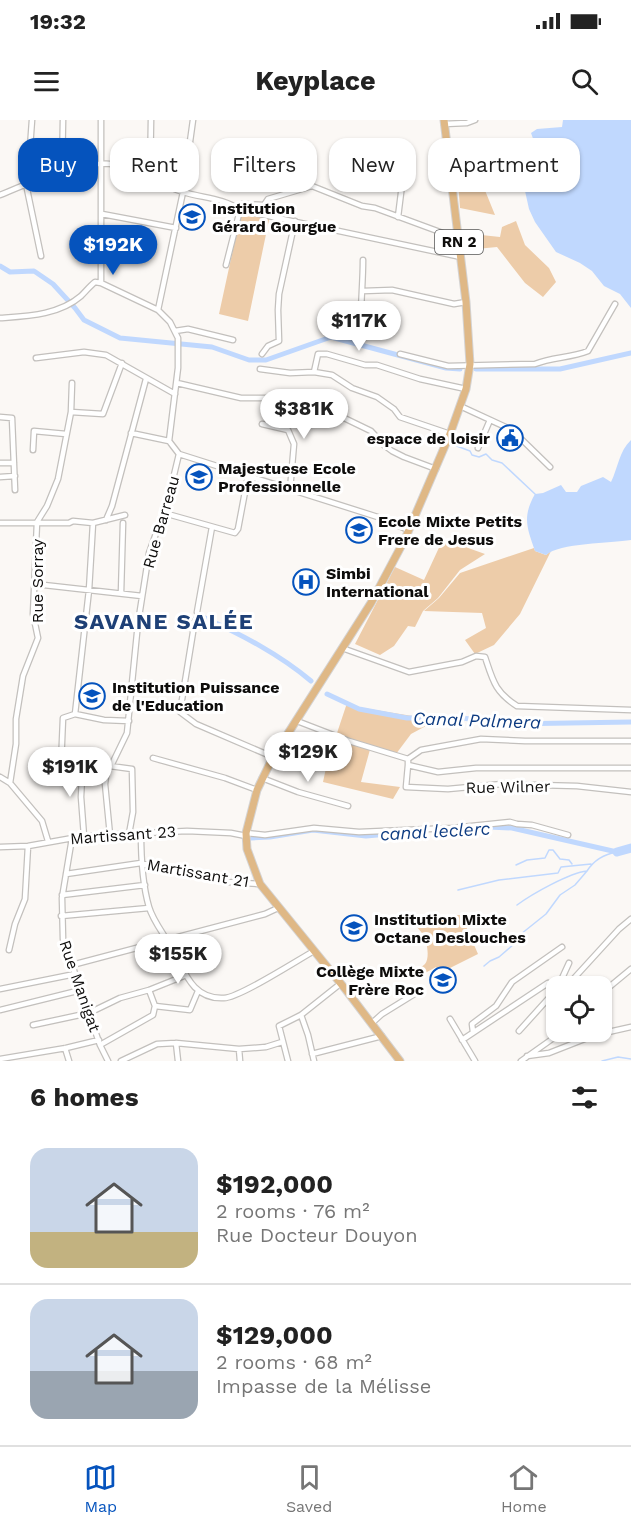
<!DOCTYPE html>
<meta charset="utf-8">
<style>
:root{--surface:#fff;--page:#f6f6f6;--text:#222;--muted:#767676;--line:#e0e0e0;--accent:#0553bd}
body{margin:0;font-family:"Work Sans",sans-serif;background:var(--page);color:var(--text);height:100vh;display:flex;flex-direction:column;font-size:22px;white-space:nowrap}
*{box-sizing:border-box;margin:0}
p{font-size:20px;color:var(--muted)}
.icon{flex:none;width:33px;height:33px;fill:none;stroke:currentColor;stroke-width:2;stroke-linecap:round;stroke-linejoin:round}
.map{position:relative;height:941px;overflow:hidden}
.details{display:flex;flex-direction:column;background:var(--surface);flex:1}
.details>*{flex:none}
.top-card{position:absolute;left:18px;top:18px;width:596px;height:54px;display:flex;gap:12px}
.fabs{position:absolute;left:546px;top:856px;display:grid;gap:12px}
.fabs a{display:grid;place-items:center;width:66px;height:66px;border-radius:12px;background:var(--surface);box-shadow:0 2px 4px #0004;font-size:30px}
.price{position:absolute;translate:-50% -51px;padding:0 14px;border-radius:21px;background:#fff;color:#222;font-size:20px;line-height:39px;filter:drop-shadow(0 2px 3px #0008)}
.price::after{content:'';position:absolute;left:50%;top:36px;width:18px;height:14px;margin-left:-9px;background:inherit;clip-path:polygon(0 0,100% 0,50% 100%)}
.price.on{background:var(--accent);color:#fff}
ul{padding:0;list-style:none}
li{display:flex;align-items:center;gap:18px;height:150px;padding:0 30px}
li+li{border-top:2px solid var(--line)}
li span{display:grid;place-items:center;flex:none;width:168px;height:120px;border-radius:18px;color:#555}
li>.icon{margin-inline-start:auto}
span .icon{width:72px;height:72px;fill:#fffc;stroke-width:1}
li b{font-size:26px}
h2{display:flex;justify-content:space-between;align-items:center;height:72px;padding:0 30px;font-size:26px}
.tag{padding:0 21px;border-radius:18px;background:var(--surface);box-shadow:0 2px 4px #0004;font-size:21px;line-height:54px}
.tag.on{background:var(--accent);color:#fff}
.status{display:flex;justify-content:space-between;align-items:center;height:42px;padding:0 30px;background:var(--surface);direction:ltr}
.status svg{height:16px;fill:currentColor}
header{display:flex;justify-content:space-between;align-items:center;height:78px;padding:0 30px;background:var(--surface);font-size:27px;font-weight:700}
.tabs{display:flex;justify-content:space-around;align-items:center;height:84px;border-top:2px solid var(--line);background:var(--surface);font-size:16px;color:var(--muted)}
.tabs a{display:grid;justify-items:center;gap:3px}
.tabs .on{color:var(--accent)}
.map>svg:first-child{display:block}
.green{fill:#edcca9}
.water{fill:#c0d8fe}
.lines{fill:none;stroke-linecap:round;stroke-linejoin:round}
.stream{stroke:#c0d8fe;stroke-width:1.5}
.canal{stroke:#c0d8fe;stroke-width:5}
.river{stroke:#c0d8fe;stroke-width:9}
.minor-casing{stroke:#c3c0bd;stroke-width:7}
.primary-casing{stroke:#d4d3d3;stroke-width:9}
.minor{stroke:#fff;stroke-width:4.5}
.primary{stroke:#dfb886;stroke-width:7}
.labels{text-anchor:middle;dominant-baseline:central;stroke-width:6;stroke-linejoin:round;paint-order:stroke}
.shield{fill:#fff;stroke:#565655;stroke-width:1.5}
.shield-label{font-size:15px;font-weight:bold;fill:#0e0d0c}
.poi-label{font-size:16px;font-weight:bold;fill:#0e0d0c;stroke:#fff;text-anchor:start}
.street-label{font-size:16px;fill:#0e0d0c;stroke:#fff}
.water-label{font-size:18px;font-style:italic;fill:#0e3c82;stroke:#fff}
.district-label{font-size:22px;font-weight:bold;letter-spacing:1.5px;fill:#1e4076;stroke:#fff}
</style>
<div class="status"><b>19:32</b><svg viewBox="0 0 49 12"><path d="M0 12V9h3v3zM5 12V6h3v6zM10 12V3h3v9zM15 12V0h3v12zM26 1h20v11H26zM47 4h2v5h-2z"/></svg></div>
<header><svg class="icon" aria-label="menu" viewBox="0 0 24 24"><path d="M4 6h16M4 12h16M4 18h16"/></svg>Keyplace<svg class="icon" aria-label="search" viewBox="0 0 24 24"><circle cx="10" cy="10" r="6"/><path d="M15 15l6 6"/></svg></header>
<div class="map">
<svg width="631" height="941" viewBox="0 0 631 941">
<rect width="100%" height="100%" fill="#fbf8f5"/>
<path class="green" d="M455 21H477L493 54 480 58 495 95 460 88Z
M242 88 270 95 248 201 219 194Z
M516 101 525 125 549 148 556 162 543 177 525 163 497 127 466 130 463 113 500 117 502 107Z
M443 419 485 434 460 450 438 478 423 491 415 507 408 506 394 526 380 535 355 524 395 447 424 460Z
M534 428 535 431 546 435 551 431 520 494 494 525 475 534 465 520 486 508 482 493 424 491 439 478 460 453Z
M347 583 357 587 437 600 411 614 396 634 371 626 361 662 400 667 393 679 323 662 332 620 335 619Z
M431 795H461L478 834 438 854 436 847 416 858 406 857C411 850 419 850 425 844 430 838 427 822 424 816 420 809 415 808 416 800Z"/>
<path class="water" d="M563 0H631V188L620 174 604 166 592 151 580 143 556 132 535 102 529 89 525 71 536 36 535 24 531 13 537 9 562 7Z
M631 320V420C611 423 559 423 546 435L535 431C527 408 522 397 535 374L543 373 561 365 566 372H577L581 366 603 357 611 362C618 348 619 331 631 320Z"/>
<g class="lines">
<path class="stream" d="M454 325 470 331 472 335 479 337 486 334 492 340 502 343 535 374
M516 745 527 740 545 738 549 730H553L560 739 569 740 572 744
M458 770 499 760 558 753 561 747 591 744
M517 785C532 774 569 753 587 751 594 740 605 734 617 732
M484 846 490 841 499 837 514 824 516 818 546 794 560 775 575 765 587 751
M602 941 618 937 631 939"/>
<path class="canal" d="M0 146 10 152 34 151 53 164 75 188 84 200 120 218 212 227 249 240H266L331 217 446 248 460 249
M476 249H560L631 233
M203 497C242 515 279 534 311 561
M327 574 359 589 407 598H463L502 604 631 602
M432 710 465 713 488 707 512 708 617 732
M251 718 270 717 313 710 366 716 411 712"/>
<path class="river" d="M617 732 631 728"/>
<g class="minor-casing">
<path id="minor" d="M32 0 27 69 41 136
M101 0V163
M444 4 467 3 475 0
M62 51 63 0
M150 59 151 0
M0 75C27 64 87 37 115 45 138 51 160 65 183 72 202 78 224 78 240 90L242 84 264 85 268 79 312 66 362 86 375 88 459 119
M102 94 176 108
M398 97 402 65
M226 145 240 90 461 137
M363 171 392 170 454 184 466 182
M158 190 183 72 193 0
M0 198C28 196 59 195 81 176 86 171 90 166 95 162L101 163 158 190 170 202 178 218V248L169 321 179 334 384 399 408 410
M175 211 188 209 233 220
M361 213C360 188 363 165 363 140
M262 234 268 226 279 221 278 190 279 174 295 101
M400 234 448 246 535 244C552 237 571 238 588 231L615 184
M36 238 84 232 106 235 175 274
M260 249 290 253 314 252 318 234H327L365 245H377L420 259 466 269
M314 252 332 255 352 268 377 277 394 289 400 297 450 314
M177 263 241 278H284L340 296 371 311 385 326 392 331 404 337 436 349
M460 286 512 310 550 347
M71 292 103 294 122 243
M0 297 12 298 15 370
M262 304 288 310 294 324 290 370
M131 313 169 321
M478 328 490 300
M33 330 34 311 66 314
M0 343H14
M0 357 15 356
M164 393 235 413 238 409 248 356
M125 395 93 403 89 470 75 594 104 600 129 601
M106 400 112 386 146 259
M0 403H69L73 401 93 403
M35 464 142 476
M121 473 123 403
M197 492 212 407
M195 500 180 592 196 604 273 637
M342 528 409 552 462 542 476 536 485 537C493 561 495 572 517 586L631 590
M297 601 349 621 408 639
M62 637 112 644
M153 638 225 658 257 670
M83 639 81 677 84 716
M408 639V645L438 652 476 648H631
M408 639 421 630 481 619 525 621H631
M61 645 63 598 75 594
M408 645 406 667 448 669 502 664 577 666 631 672
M110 646 132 649 133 692 129 714
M0 657 10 663
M262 658 298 672 348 686
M141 713C141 738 142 763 149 787 153 801 164 814 171 827 184 849 191 880 224 878 239 878 296 841 314 831
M246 713 265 715 314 708 359 712 452 708 510 702 517 704 532 705 568 715
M110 715 105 664 107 649 112 644 127 613 138 503 149 433 168 380 179 334
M72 718 62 778 63 819 100 925 108 941
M48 721 42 701 10 663 16 624V599L23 556 38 518 33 494 37 402 47 386 58 359 71 292 72 263
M0 727 28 726 84 716 187 711 231 713 246 716
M66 754 141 743 228 762 260 764
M62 775 145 765
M61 796 149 788
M9 830 15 804 25 779 28 726
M72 845 265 794 278 788
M558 867 569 843
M566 867 619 809 631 799
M0 869 75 854
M149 870 155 886 190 890 198 871
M602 873 631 849
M0 890 81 870
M301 895 308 915 314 941
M450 899 475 941
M372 903 382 894 416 873
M33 905 89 893 120 878 149 870 184 856
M519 911 556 870
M473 912 472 904 496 886 512 862 562 827
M462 920 548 863 556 872
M176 923 178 941
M100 925 153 895 155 886
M65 928 69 941
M239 929 240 941
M312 934 382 916
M527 936 549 933 595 915 631 907
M0 939 66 928 99 920
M121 941 157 924 176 923 239 929 266 927 282 922
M288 941 279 906 301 895 340 864
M521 941 562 912"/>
</g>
<g class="primary-casing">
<path id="primary" d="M400 941 346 870 260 764 247 729 246 713 257 670 273 637 371 483 405 419 450 314 466 269 470 244 466 182 444 0"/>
</g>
<use href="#minor" class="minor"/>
<use href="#primary" class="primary"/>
</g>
<defs>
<g id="school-ring" transform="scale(1.35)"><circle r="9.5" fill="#fff" stroke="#0553bd" stroke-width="1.5"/><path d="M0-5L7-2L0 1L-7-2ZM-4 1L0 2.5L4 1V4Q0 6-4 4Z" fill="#0553bd"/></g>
<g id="civic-ring" transform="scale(1.35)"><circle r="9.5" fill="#fff" stroke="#0553bd" stroke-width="1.5"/><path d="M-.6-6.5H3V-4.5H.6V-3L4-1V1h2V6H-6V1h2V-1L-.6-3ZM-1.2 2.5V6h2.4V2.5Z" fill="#0553bd"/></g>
<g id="university-ring" transform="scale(1.35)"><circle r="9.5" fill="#fff" stroke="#0553bd" stroke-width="1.5"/><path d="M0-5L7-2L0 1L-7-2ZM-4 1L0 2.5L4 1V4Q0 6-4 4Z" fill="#0553bd"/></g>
<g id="hospital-ring" transform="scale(1.35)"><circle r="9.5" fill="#fff" stroke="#0553bd" stroke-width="1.5"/><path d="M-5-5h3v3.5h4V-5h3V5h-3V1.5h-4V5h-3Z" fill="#0553bd"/></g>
</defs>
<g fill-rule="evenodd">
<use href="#school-ring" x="192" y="97"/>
<use href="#civic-ring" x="510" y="318"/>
<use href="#university-ring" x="199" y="357"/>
<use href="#school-ring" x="359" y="410"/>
<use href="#hospital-ring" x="306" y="462"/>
<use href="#school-ring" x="92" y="576"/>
<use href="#school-ring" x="354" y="808"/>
<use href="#school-ring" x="443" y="860"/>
</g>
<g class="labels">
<rect class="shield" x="435" y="110" width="48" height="24" rx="4.5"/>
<g class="shield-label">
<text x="459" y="122">RN 2</text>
</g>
<g class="poi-label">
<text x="212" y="88">Institution<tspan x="212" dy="18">Gérard Gourgue</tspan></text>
<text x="490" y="318" text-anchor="end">espace de loisir</text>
<text x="218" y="348">Majestuese Ecole<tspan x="218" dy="18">Professionnelle</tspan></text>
<text x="378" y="401">Ecole Mixte Petits<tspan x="378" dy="18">Frere de Jesus</tspan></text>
<text x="326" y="453">Simbi<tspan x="326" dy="18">International</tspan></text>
<text x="112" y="567">Institution Puissance<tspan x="112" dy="18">de l'Education</tspan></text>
<text x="374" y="799">Institution Mixte<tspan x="374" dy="18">Octane Deslouches</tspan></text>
<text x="424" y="851" text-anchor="end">Collège Mixte<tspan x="424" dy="18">Frère Roc</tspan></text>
</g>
<g class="street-label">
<text transform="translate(161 402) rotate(-74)">Rue Barreau</text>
<text transform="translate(37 461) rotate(-90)">Rue Sorray</text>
<text transform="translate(508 667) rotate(-1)">Rue Wilner</text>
<text transform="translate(123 715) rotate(-4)">Martissant 23</text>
<text transform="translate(198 753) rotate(10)">Martissant 21</text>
<text transform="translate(80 866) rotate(71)">Rue Manigat</text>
</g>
<g class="water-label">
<text transform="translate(477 600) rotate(2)">Canal Palmera</text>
<text transform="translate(435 711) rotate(-3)">canal leclerc</text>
</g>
<g class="district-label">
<text x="164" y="501">SAVANE SALÉE</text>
</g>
</g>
</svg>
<div class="fabs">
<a><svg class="icon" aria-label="locate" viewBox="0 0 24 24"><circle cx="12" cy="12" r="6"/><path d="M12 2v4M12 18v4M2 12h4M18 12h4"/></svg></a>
</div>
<b class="price on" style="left:113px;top:156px">$192K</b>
<b class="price" style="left:359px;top:232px">$117K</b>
<b class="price" style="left:304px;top:320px">$381K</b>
<b class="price" style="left:308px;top:663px">$129K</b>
<b class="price" style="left:70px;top:678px">$191K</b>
<b class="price" style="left:178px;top:865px">$155K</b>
<div class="top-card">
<a class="tag on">Buy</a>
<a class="tag">Rent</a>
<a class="tag">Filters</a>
<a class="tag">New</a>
<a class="tag">Apartment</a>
</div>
</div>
<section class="details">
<h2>6 homes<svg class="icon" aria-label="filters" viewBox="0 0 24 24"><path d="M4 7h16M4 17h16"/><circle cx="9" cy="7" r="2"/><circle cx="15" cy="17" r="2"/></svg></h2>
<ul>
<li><span style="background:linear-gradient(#c9d6e8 70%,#c2b280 0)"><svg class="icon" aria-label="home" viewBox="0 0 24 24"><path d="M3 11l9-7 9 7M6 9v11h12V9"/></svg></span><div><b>$192,000</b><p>2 rooms · 76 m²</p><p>Rue Docteur Douyon</p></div></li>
<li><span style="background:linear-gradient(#c9d6e8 60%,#9aa5b1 0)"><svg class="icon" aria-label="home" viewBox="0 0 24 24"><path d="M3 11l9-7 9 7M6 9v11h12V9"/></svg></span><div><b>$129,000</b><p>2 rooms · 68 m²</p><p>Impasse de la Mélisse</p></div></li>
</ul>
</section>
<nav class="tabs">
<a class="on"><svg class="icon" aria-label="map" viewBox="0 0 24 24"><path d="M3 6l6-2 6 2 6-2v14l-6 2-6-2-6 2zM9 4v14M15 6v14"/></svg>Map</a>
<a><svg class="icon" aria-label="saved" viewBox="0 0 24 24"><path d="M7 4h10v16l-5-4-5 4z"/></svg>Saved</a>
<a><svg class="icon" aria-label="home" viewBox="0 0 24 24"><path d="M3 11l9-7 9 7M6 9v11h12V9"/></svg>Home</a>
</nav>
